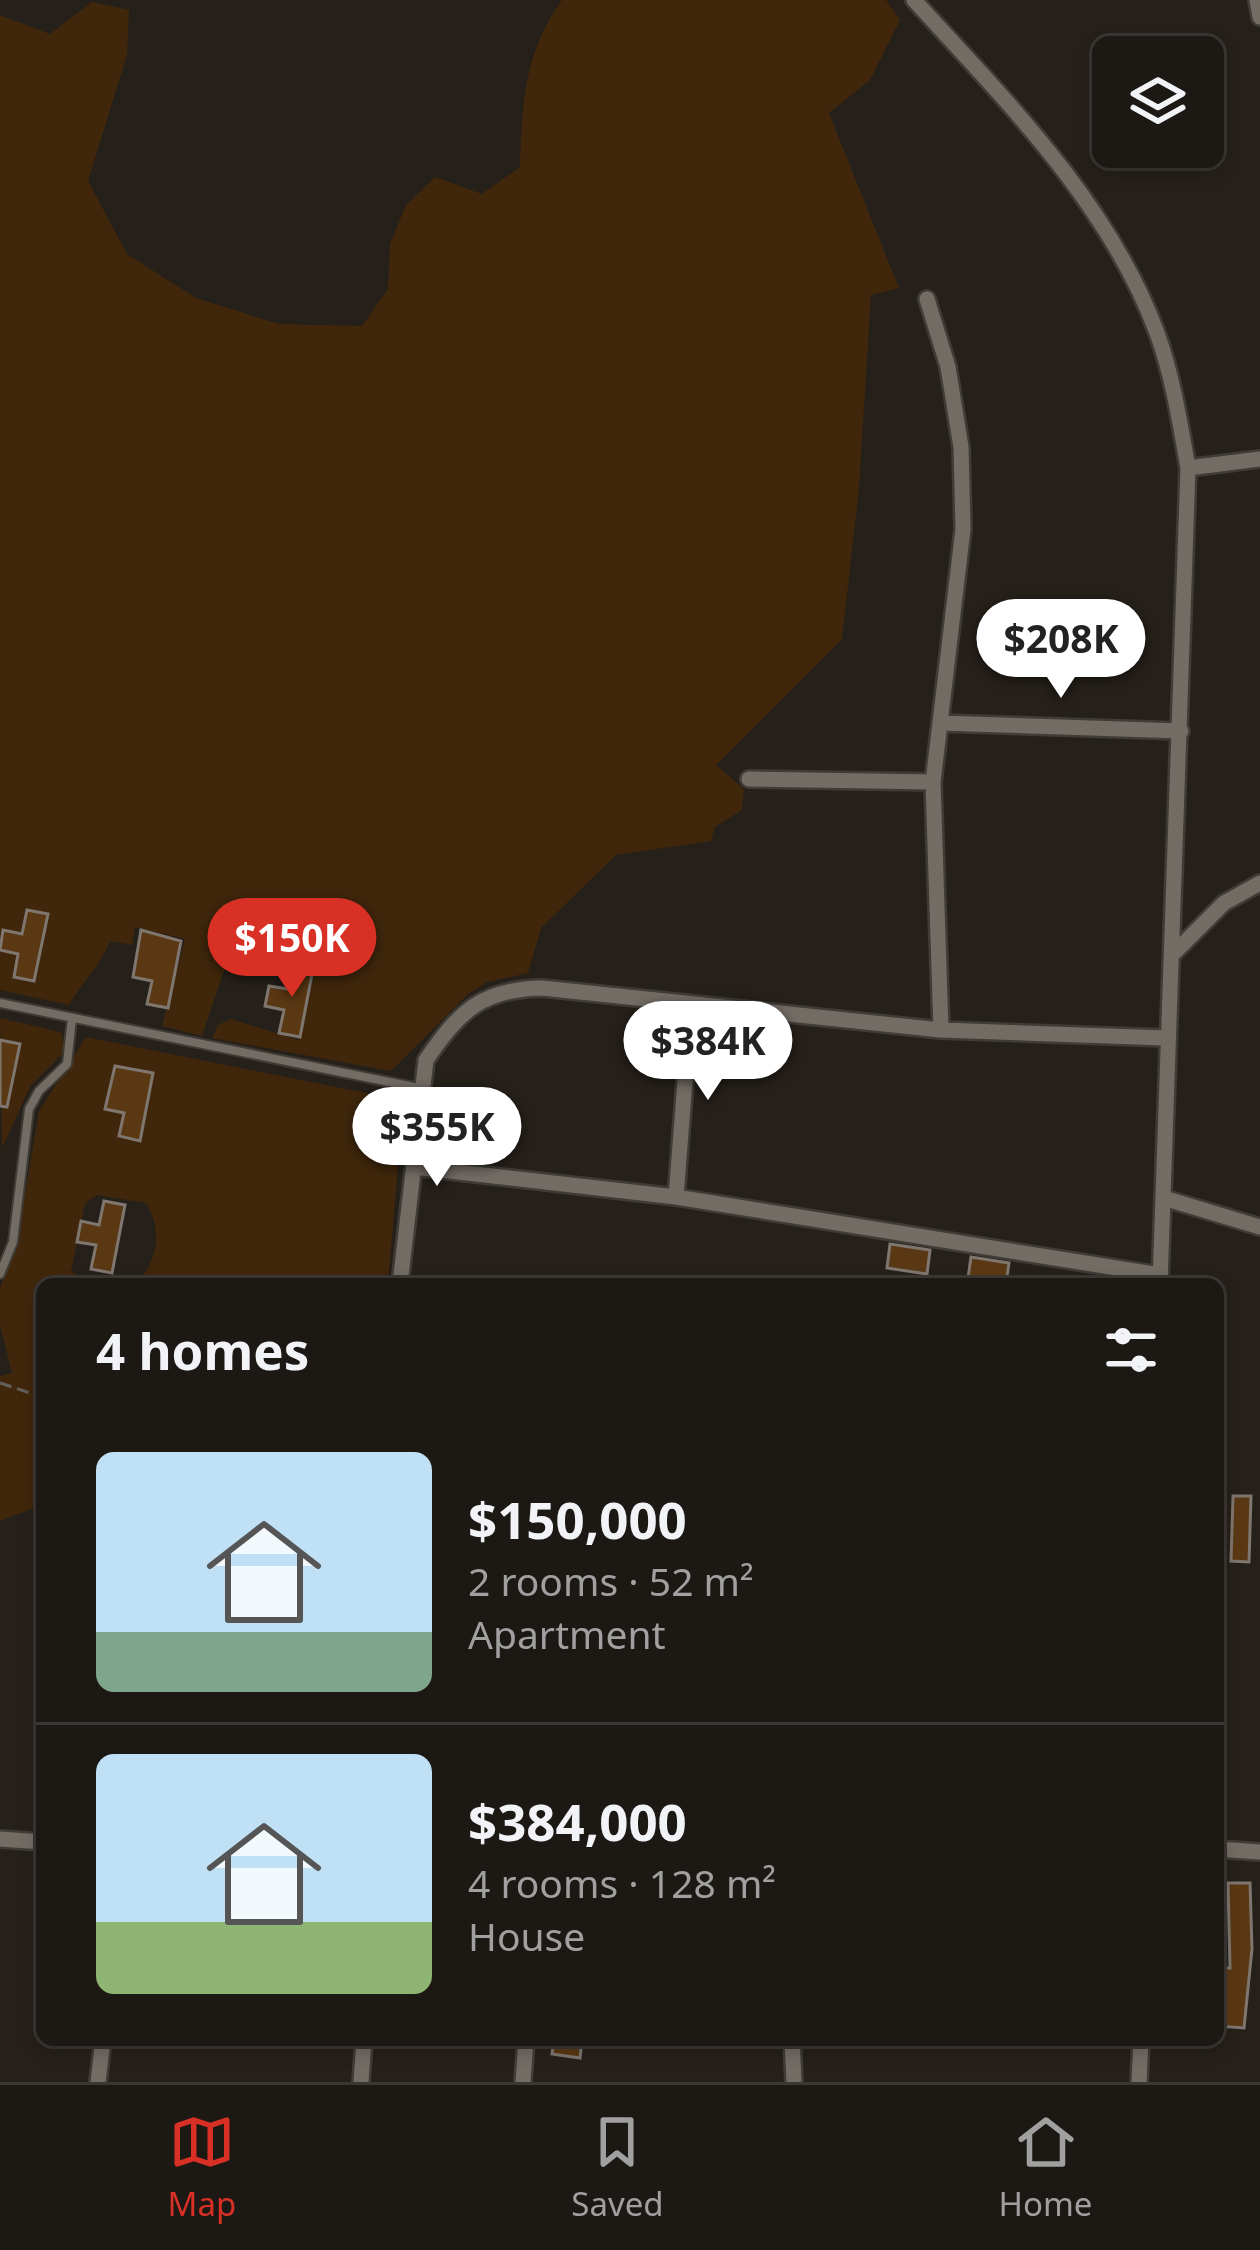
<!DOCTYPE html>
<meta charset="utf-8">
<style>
:root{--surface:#1c1814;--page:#292522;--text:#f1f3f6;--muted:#a0a0a0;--line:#3a3734;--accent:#d93025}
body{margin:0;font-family:"Noto Sans",sans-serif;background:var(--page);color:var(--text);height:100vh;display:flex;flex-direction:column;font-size:45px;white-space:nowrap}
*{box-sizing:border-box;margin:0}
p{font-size:39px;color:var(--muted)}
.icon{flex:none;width:66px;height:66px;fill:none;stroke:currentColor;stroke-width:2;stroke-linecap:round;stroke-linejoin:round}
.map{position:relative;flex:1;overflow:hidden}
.sheet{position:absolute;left:36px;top:1278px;width:1188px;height:768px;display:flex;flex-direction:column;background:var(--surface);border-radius:18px;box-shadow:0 6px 18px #0003,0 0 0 3px var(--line)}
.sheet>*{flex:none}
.controls{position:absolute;left:1092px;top:36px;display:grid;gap:24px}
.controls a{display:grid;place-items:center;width:132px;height:132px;border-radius:18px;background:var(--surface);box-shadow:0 6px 18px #0003,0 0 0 3px var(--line);font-size:60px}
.price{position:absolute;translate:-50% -102px;padding:0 27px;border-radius:42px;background:#fff;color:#222;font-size:39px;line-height:78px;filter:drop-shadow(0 3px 6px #0008)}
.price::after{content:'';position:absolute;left:50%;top:72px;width:36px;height:27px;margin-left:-18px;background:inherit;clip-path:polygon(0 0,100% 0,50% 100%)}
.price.active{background:var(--accent);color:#fff}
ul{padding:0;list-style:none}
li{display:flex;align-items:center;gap:36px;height:300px;padding:0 60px}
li+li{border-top:3px solid var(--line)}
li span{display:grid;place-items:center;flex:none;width:336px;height:240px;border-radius:18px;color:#555}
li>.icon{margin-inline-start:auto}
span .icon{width:144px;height:144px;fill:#fffc;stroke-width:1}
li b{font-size:51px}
h2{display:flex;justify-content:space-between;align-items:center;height:144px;padding:0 60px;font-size:51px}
.tabs{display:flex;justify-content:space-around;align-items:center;height:168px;border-top:3px solid var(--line);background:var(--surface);font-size:33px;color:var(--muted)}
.tabs a{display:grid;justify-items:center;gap:6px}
.tabs .active{color:var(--accent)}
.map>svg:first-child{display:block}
.green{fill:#40270c}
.building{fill:#5a3813;stroke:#7e766f;stroke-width:3}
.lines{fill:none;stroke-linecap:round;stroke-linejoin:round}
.service-casing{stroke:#3f3b36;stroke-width:12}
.minor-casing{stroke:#3f3b36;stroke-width:20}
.path{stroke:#65605b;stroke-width:3;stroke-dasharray:12 6;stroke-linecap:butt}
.service{stroke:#736c65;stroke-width:8}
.minor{stroke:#736c65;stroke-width:15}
</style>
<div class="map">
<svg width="1260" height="2082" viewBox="0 0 1260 2082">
<rect width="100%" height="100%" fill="#26201a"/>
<path class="green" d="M562 0H886L900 20 870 80 829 113 899 288 871 295 859 488 842 639 716 765 744 789 742 810 715 827 711 841 616 855 541 928 528 973 487 982 467 995 391 1071 212 1038 218 1025 231 1019 298 1040 317 964 269 948 230 953 202 1036 162 1026 185 939 135 927 132 945 110 941C101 965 82 982 69 1005L0 990V15L50 34 92 2 129 10 127 55 88 181 127 254 196 298 279 324 362 326 388 289 390 244 406 205 435 177 482 194 520 167C522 105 524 52 562 0Z
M0 1018 61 1032 66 1050 30 1087 2 1148Z
M86 1037 391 1098 401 1130 388 1284H135C158 1262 163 1231 146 1203L97 1195 85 1204 71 1271 92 1284H42V1505L0 1521V1376L12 1373 0 1325V1289L22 1212 39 1111Z"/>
<path class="building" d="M27 910 48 914 34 981 14 977 18 954 0 950 3 930 22 934Z
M141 930 181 941 168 1008 147 1004 152 981 133 977Z
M292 965 313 969 300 1037 279 1033 284 1010 265 1006 269 986 288 989Z
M0 1040 20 1044 7 1107 0 1106Z
M115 1066 153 1073 140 1141 119 1136 124 1113 105 1109Z
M104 1201 125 1205 112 1273 91 1269 96 1245 77 1242 81 1221 99 1225Z
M890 1244 930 1250 927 1274 887 1268Z
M971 1257 1009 1263 1006 1283 968 1278Z
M1233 1496H1251L1249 1562 1231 1561Z
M1228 1883H1250L1252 1949 1244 2028 1218 2026V1968H1230Z
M554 2040H582L580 2058 552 2054Z"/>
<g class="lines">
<g class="service-casing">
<path id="service" d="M0 1003 419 1088
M0 1274 13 1242 29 1109 39 1091 67 1064 72 1018"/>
</g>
<g class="minor-casing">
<path id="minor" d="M914 0C1006 101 1109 203 1157 333 1173 377 1180 423 1188 468L1160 1284
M1257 0 1260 17
M927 299 948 367 961 447 963 529 933 782 941 1030
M1188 468 1260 459
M940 723 1181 731
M749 779 933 782
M1175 952 1224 903 1260 883
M414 1167 676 1197 1160 1275
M676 1197 691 1004
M1167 1199 1260 1227
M400 1284 426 1060C459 1012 481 989 542 988L941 1030 1166 1038
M0 1839 42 1842
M1218 1849 1260 1852
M792 2040 794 2082
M98 2082 103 2040
M361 2082 364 2040
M523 2082 526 2040
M1139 2082 1141 2040"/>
</g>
<path class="path" d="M0 1383 42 1397"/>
<use href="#service" class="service"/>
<use href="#minor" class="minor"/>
</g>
</svg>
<div class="controls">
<a><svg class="icon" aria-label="layers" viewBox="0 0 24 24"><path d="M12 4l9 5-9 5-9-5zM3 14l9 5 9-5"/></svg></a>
</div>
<b class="price" style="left:1061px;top:701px">$208K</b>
<b class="price active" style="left:292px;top:1000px">$150K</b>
<b class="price" style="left:708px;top:1103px">$384K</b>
<b class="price" style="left:437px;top:1189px">$355K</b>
<section class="sheet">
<h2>4 homes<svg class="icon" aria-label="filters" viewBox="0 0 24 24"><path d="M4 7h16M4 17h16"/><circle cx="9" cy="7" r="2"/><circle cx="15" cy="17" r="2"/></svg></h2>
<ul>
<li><span style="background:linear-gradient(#bfe0f5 75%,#7fa58c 0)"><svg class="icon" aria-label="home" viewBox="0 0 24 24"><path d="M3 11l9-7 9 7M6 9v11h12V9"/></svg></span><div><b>$150,000</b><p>2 rooms · 52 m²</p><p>Apartment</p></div></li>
<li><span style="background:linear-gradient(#bfe0f5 70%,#8fb573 0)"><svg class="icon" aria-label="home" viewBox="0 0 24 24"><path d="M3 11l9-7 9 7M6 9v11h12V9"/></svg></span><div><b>$384,000</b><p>4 rooms · 128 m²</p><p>House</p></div></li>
</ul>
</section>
</div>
<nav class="tabs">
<a class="active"><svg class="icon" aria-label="map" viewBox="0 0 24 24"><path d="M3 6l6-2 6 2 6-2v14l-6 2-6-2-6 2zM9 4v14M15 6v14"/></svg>Map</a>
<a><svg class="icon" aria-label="saved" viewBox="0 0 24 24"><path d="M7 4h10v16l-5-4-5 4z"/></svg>Saved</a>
<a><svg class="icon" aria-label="home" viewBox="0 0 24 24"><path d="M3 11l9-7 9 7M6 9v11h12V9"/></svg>Home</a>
</nav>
